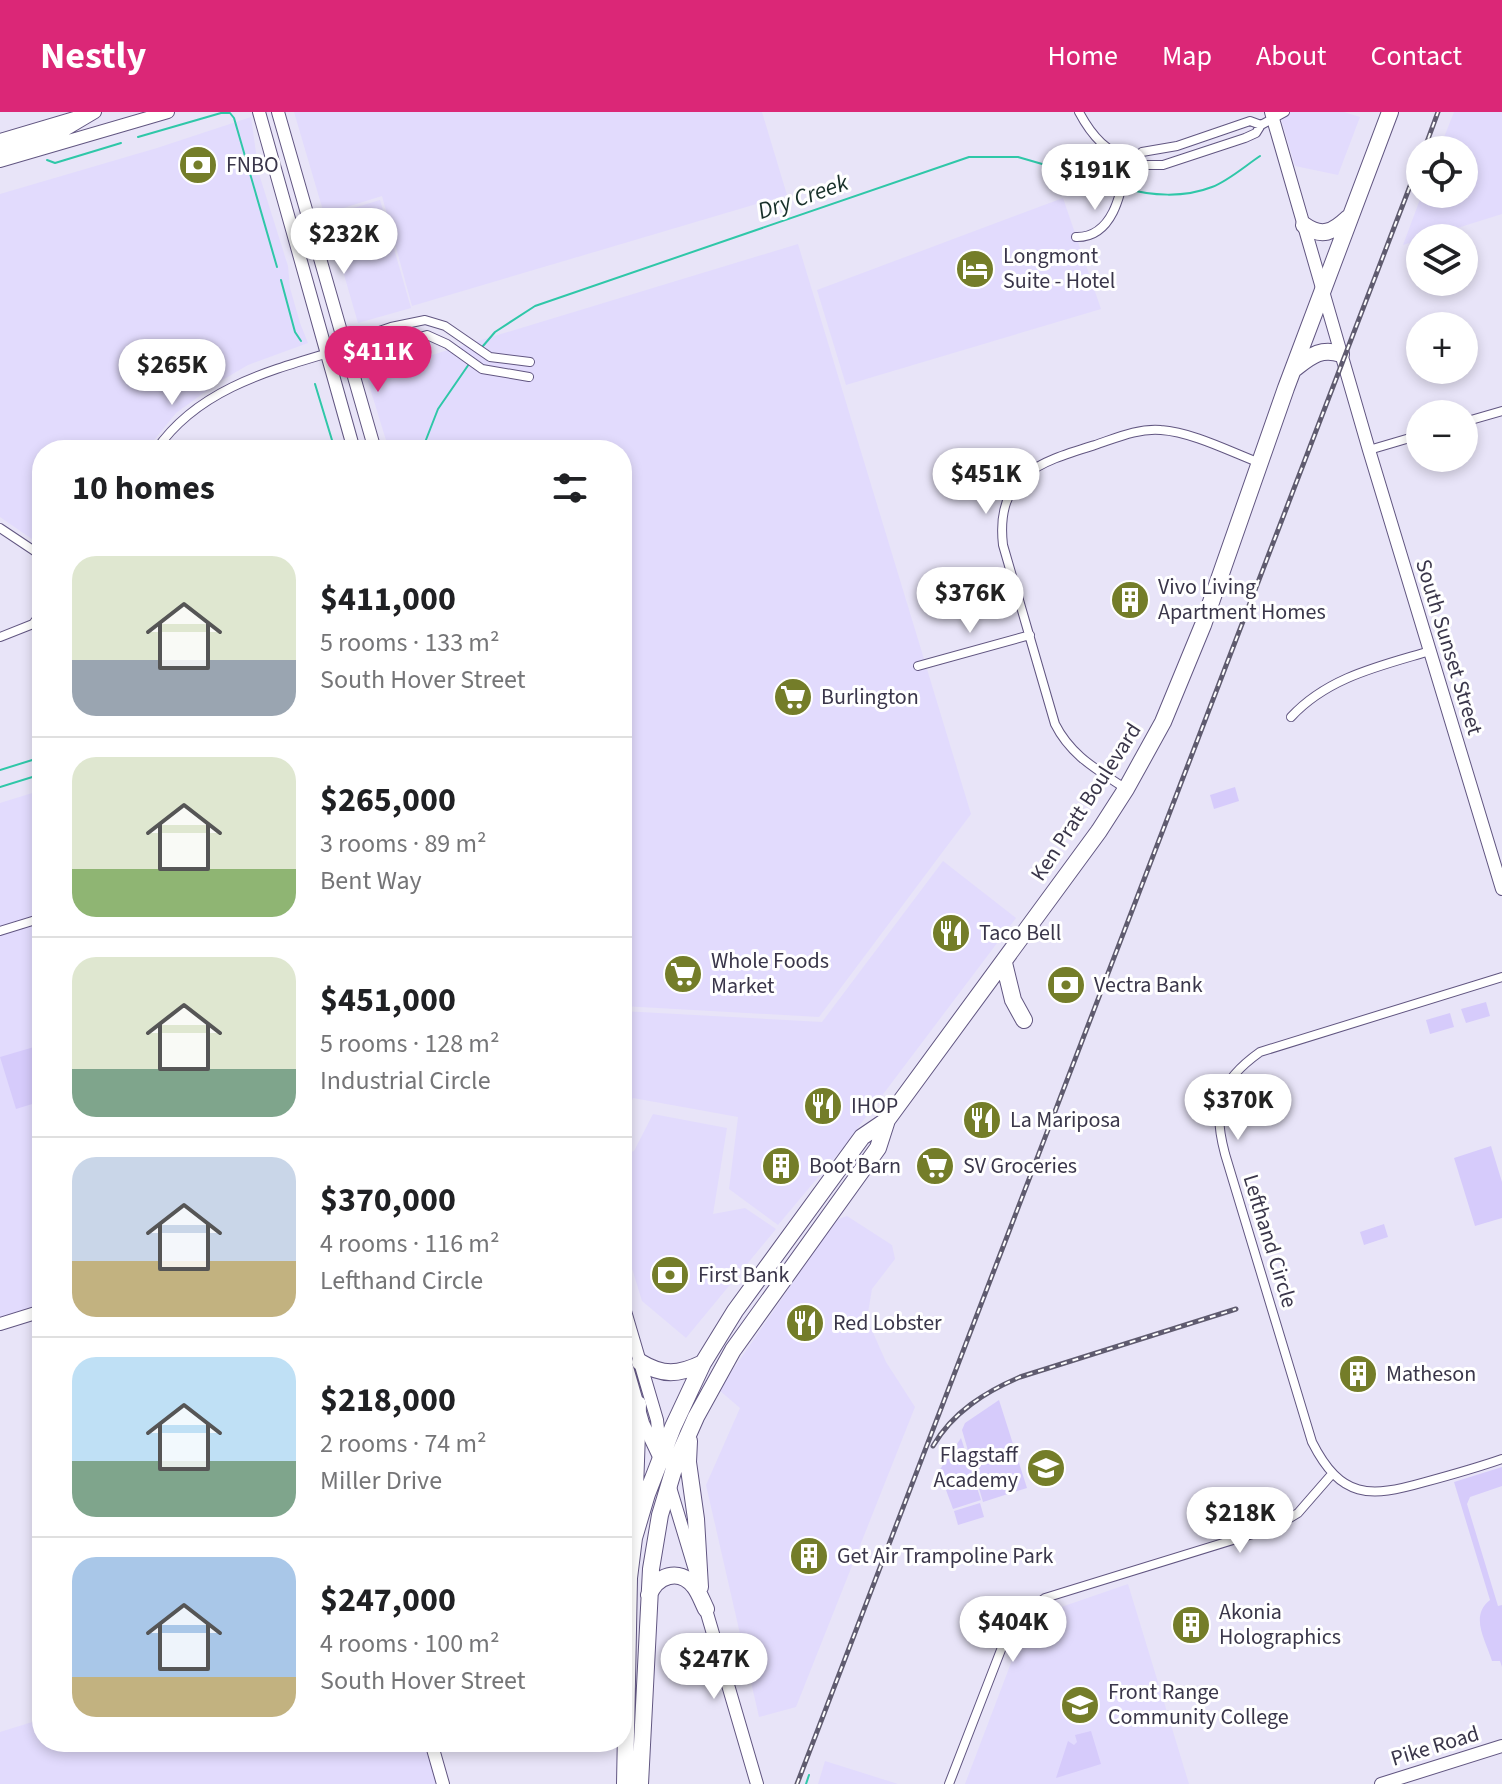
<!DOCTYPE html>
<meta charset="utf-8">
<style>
:root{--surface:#fff;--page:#f2f2f2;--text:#202124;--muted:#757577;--line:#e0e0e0;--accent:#db2777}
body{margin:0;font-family:"Source Sans 3",sans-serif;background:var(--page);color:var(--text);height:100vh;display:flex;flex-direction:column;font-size:30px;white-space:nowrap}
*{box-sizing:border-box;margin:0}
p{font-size:26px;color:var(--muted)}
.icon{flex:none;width:44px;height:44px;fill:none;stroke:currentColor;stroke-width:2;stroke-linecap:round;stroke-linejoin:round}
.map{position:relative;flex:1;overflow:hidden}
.panel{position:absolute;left:32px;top:328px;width:600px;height:1312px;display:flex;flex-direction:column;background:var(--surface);border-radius:32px;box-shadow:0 4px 12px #0003}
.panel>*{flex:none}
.controls{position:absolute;left:1406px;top:24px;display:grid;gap:16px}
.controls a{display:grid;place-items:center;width:72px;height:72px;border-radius:50%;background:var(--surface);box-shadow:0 4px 12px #0003;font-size:40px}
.price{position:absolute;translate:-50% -68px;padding:0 18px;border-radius:28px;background:#fff;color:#222;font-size:26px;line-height:52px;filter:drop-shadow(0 2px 4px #0008)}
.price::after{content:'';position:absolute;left:50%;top:48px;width:24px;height:18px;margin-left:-12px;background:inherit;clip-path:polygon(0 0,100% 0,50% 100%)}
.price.selected{background:var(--accent);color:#fff}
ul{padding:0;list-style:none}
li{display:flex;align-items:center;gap:24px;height:200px;padding:0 40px}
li+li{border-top:2px solid var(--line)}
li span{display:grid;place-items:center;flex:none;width:224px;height:160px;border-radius:24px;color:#555}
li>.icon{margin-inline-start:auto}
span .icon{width:96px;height:96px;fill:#fffc;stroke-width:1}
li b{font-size:34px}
h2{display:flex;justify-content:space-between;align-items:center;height:96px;padding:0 40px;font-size:34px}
header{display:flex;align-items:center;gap:48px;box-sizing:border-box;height:112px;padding:0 40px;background:var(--accent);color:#fff}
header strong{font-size:38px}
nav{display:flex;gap:44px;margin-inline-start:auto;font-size:28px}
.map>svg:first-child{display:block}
.built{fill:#e2dbfd}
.green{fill:#d6cbfb}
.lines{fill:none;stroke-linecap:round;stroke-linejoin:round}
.stream{stroke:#2fc7a8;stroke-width:2}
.street-casing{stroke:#615681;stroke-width:10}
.secondary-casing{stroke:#615681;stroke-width:14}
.highway-casing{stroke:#615681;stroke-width:18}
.street{stroke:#fff;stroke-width:8}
.secondary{stroke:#fff;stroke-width:12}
.highway{stroke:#fff;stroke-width:16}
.rail-casing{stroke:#5f5b6f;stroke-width:5}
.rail{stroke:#fff;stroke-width:2;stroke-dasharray:6;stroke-linecap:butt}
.labels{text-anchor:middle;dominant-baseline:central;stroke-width:6;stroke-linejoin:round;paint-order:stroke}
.poi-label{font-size:22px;fill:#3a364a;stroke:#fff;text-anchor:start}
.street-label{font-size:22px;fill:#3a364a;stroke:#fff}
.water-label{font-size:24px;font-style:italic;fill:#19312a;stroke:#fff}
</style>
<header>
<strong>Nestly</strong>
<nav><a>Home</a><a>Map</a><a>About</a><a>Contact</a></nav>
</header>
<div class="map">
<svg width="1502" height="1672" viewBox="0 0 1502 1672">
<rect width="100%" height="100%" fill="#e8e4f8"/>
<path class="built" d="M294 0H762L787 83 412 194 382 84 324 102Z
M1279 0H1344L1360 5 1338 63 1295 54Z
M1454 0H1502V102L1403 133 1422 82H1464V38H1439Z
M251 5 259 62 288 154 290 176 300 211 308 231 248 253 219 270 176 301 146 338H42V434L0 405V82L157 36Z
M1063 86 1101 197 846 273 817 178Z
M380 88 411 196 358 211 327 104Z
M798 132 971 702 819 905 622 894V338H389L366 263Z
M42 678V1199L0 1212V691Z
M943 749 1016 806 841 1038 778 1113 729 1077 738 1005 633 986 622 1009V899L822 910Z
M653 1002 727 1016 713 1102 745 1096 776 1117 686 1226 642 1189 622 1124V1043L634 1039Z
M847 1104 892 1133 895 1147 872 1177 867 1207 886 1250 915 1295 796 1595 759 1605 706 1373 740 1296 719 1278 836 1108Z
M1128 1472 1189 1672H965L1025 1514 1044 1501Z
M42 1607V1630H431L443 1672H0V1620Z
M825 1649 898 1672H818Z"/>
<path class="green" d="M1235 675 1239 689 1214 697 1210 683Z
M1486 890 1490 904 1466 911 1461 897Z
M1450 901 1454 915 1430 922 1426 908Z
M34 935 42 962V989L16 997 0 945Z
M1491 1034 1502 1070V1106L1475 1114 1454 1046Z
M1384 1112 1388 1125 1364 1133 1360 1120Z
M999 1288 1027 1376 983 1390 962 1318 965 1311Z
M961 1326 981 1388 953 1397 939 1359Z
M1502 1355V1374L1470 1385 1467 1392 1498 1494 1502 1493V1555L1500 1549H1492C1486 1529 1469 1504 1490 1488L1454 1370Z
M980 1391 984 1405 958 1413 954 1399Z
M1091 1619 1101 1652 1056 1666 1068 1629 1074 1633 1077 1630 1075 1623Z"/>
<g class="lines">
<path class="stream" d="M138 25 221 1H230L234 6 277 155
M47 48 55 51 121 31
M1124 76C1151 84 1184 86 1212 75 1228 69 1245 54 1260 44
M281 168 295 220 301 229
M483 234 495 220 535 194 969 45H1018L1118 74
M315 272 335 338
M422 338 438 297 469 252
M0 658 42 645
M0 675 42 662
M806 1672 809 1663"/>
<g class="street-casing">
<path id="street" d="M1079 0C1090 21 1109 46 1135 46L1141 53H1163L1245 26 1256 21 1261 13 1285 0
M1135 46 1142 40 1177 34 1250 9 1261 13
M1076 125C1115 126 1122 76 1128 46
M346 236 356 242 427 223 447 232 482 257 529 265
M1464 310 1502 299
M156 338C200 274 276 257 345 236L353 228 391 215 425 208 445 214 490 245 530 250
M1369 338 1420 323
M0 416 42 444
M0 525 33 512 42 500
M918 554 1030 523
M1291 605C1328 565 1380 554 1430 539
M1126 677C1098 658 1071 644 1055 612L1003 433C995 363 1040 350 1095 333 1116 326 1138 316 1161 318 1192 320 1231 340 1260 351
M0 819 42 806
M1502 865 1260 940C1218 970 1212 993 1225 1042L1312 1330C1341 1387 1369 1386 1425 1370 1451 1363 1476 1356 1502 1347
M949 1672 1006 1525 1018 1506 1045 1486 1275 1415 1298 1401 1332 1362"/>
</g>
<g class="secondary-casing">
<path id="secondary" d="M259 0 354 338
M278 0 375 338
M1271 0 1369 338 1502 777
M0 28 81 4
M0 39 63 19 95 0
M0 49 168 0
M622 1189 657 1308 660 1335
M0 1212 42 1199
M622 1238 643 1311 662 1351
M669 1372 695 1458
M704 1491 757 1672
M431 1630 443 1672
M1381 1672 1502 1634"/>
</g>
<g class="highway-casing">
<path id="highway" d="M1304 113C1322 126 1333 120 1348 106
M1294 257C1310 245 1320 235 1341 242
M1004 851 1013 888 1024 908
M640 1250C663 1264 678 1263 703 1251
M689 1329 688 1350 696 1407 700 1475
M634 1406 638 1292
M649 1483C656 1464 679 1455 694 1474 699 1480 702 1489 706 1497
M625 1672 629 1466 634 1426 647 1382 673 1315 703 1251 735 1199 862 1025 887 1008
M640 1672 651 1457 660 1403 676 1350 696 1305 733 1238 878 1036 887 1008 1099 719 1126 677 1163 610 1203 513 1286 276 1390 0"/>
</g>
<use href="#street" class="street"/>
<use href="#secondary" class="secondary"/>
<use href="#highway" class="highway"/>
<g class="rail-casing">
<path id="rail" d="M1424 38 1438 0
M933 1334C953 1300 985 1280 1020 1265L1236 1197
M797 1672 1420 48"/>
</g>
<use href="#rail" class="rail"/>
</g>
<defs>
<g id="bank-disc" transform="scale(2)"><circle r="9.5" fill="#747d29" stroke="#fff"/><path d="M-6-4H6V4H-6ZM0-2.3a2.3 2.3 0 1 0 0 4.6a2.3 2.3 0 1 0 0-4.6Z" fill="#fff"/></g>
<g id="hotel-disc" transform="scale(2)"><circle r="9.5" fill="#747d29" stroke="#fff"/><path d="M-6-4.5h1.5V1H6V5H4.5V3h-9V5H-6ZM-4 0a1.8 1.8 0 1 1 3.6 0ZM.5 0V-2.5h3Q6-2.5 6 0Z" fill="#fff"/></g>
<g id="building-disc" transform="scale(2)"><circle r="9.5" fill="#747d29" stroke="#fff"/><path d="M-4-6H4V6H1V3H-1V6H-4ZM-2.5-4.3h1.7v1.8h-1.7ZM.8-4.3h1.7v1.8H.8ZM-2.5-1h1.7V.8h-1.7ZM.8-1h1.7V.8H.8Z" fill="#fff"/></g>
<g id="supermarket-disc" transform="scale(2)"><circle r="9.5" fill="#747d29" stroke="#fff"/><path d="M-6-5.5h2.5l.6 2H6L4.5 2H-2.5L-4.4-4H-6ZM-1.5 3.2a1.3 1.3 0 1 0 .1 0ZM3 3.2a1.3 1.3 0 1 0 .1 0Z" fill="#fff"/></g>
<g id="restaurant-disc" transform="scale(2)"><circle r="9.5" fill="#747d29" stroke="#fff"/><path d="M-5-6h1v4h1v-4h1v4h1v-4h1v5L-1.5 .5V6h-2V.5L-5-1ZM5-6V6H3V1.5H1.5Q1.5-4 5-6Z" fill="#fff"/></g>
<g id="school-disc" transform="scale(2)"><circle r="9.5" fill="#747d29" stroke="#fff"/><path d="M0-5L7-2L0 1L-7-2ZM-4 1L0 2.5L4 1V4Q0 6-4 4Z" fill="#fff"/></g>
<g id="university-disc" transform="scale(2)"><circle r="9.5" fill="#747d29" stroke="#fff"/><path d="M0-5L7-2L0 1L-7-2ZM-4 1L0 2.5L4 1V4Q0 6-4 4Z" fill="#fff"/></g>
</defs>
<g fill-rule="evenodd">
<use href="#bank-disc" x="198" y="53"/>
<use href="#hotel-disc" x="975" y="157"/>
<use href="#building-disc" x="1130" y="488"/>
<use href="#supermarket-disc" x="793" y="585"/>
<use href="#restaurant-disc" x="951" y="821"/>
<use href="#supermarket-disc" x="683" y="862"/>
<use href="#bank-disc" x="1066" y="873"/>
<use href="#restaurant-disc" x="823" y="994"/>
<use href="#restaurant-disc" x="982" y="1008"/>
<use href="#building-disc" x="781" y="1054"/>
<use href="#supermarket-disc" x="935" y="1054"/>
<use href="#bank-disc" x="670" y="1163"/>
<use href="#restaurant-disc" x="805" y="1211"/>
<use href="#building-disc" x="1358" y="1262"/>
<use href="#school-disc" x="1046" y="1356"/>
<use href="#building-disc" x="809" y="1444"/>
<use href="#building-disc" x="1191" y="1513"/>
<use href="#university-disc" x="1080" y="1593"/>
</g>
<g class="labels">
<g class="poi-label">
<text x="226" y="53">FNBO</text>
<text x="1003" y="144">Longmont<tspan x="1003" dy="25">Suite - Hotel</tspan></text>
<text x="1158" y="475">Vivo Living<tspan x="1158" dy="25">Apartment Homes</tspan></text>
<text x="821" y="585">Burlington</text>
<text x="979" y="821">Taco Bell</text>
<text x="711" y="849">Whole Foods<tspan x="711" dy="25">Market</tspan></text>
<text x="1094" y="873">Vectra Bank</text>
<text x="851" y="994">IHOP</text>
<text x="1010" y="1008">La Mariposa</text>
<text x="809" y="1054">Boot Barn</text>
<text x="963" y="1054">SV Groceries</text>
<text x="698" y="1163">First Bank</text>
<text x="833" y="1211">Red Lobster</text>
<text x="1386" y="1262">Matheson</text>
<text x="1018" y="1343" text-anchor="end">Flagstaff<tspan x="1018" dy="25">Academy</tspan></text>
<text x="837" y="1444">Get Air Trampoline Park</text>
<text x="1219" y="1500">Akonia<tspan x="1219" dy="25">Holographics</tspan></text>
<text x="1108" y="1580">Front Range<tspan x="1108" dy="25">Community College</tspan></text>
</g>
<g class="street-label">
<text transform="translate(1449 535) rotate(73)">South Sunset Street</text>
<text transform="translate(1086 690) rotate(-57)">Ken Pratt Boulevard</text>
<text transform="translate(1270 1129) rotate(73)">Lefthand Circle</text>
<text transform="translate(1435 1634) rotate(-17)">Pike Road</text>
</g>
<g class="water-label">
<text transform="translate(803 85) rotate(-19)">Dry Creek</text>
</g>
</g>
</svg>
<div class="controls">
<a><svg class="icon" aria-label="locate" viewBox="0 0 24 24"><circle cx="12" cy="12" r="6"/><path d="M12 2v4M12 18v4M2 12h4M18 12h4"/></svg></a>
<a><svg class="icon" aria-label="layers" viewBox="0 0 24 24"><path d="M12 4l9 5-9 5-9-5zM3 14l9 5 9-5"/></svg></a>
<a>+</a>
<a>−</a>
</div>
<b class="price" style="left:1095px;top:100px">$191K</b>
<b class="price" style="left:344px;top:164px">$232K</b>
<b class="price selected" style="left:378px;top:282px">$411K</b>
<b class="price" style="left:172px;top:295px">$265K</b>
<b class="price" style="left:986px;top:404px">$451K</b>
<b class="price" style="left:970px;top:523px">$376K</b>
<b class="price" style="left:1238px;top:1030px">$370K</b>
<b class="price" style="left:1240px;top:1443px">$218K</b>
<b class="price" style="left:1013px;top:1552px">$404K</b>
<b class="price" style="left:714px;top:1589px">$247K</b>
<section class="panel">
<h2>10 homes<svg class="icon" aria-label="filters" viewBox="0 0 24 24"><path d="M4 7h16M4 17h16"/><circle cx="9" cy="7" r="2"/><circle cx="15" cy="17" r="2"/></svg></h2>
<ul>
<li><span style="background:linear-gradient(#dfe7d0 65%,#9aa5b1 0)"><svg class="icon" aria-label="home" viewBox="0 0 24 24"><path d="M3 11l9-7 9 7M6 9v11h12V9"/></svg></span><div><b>$411,000</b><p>5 rooms · 133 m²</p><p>South Hover Street</p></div></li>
<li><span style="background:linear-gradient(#dfe7d0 70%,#8fb573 0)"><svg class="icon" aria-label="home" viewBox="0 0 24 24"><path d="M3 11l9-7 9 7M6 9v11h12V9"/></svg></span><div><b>$265,000</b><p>3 rooms · 89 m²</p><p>Bent Way</p></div></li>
<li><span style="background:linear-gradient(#dfe7d0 70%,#7fa58c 0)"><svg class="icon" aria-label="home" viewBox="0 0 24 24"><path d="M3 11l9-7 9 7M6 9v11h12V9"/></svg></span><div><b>$451,000</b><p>5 rooms · 128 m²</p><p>Industrial Circle</p></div></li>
<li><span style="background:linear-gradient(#c9d6e8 65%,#c2b280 0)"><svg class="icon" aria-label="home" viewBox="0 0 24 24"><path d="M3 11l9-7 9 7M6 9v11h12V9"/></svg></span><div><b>$370,000</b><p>4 rooms · 116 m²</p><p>Lefthand Circle</p></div></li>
<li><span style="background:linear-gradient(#bfe0f5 65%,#7fa58c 0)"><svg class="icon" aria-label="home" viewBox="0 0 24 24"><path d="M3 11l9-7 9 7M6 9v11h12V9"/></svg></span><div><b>$218,000</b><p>2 rooms · 74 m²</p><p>Miller Drive</p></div></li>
<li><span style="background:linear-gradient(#a9c7e8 75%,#c2b280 0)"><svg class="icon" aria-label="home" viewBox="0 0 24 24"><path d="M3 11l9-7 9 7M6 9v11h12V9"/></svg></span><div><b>$247,000</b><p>4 rooms · 100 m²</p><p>South Hover Street</p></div></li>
</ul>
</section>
</div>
